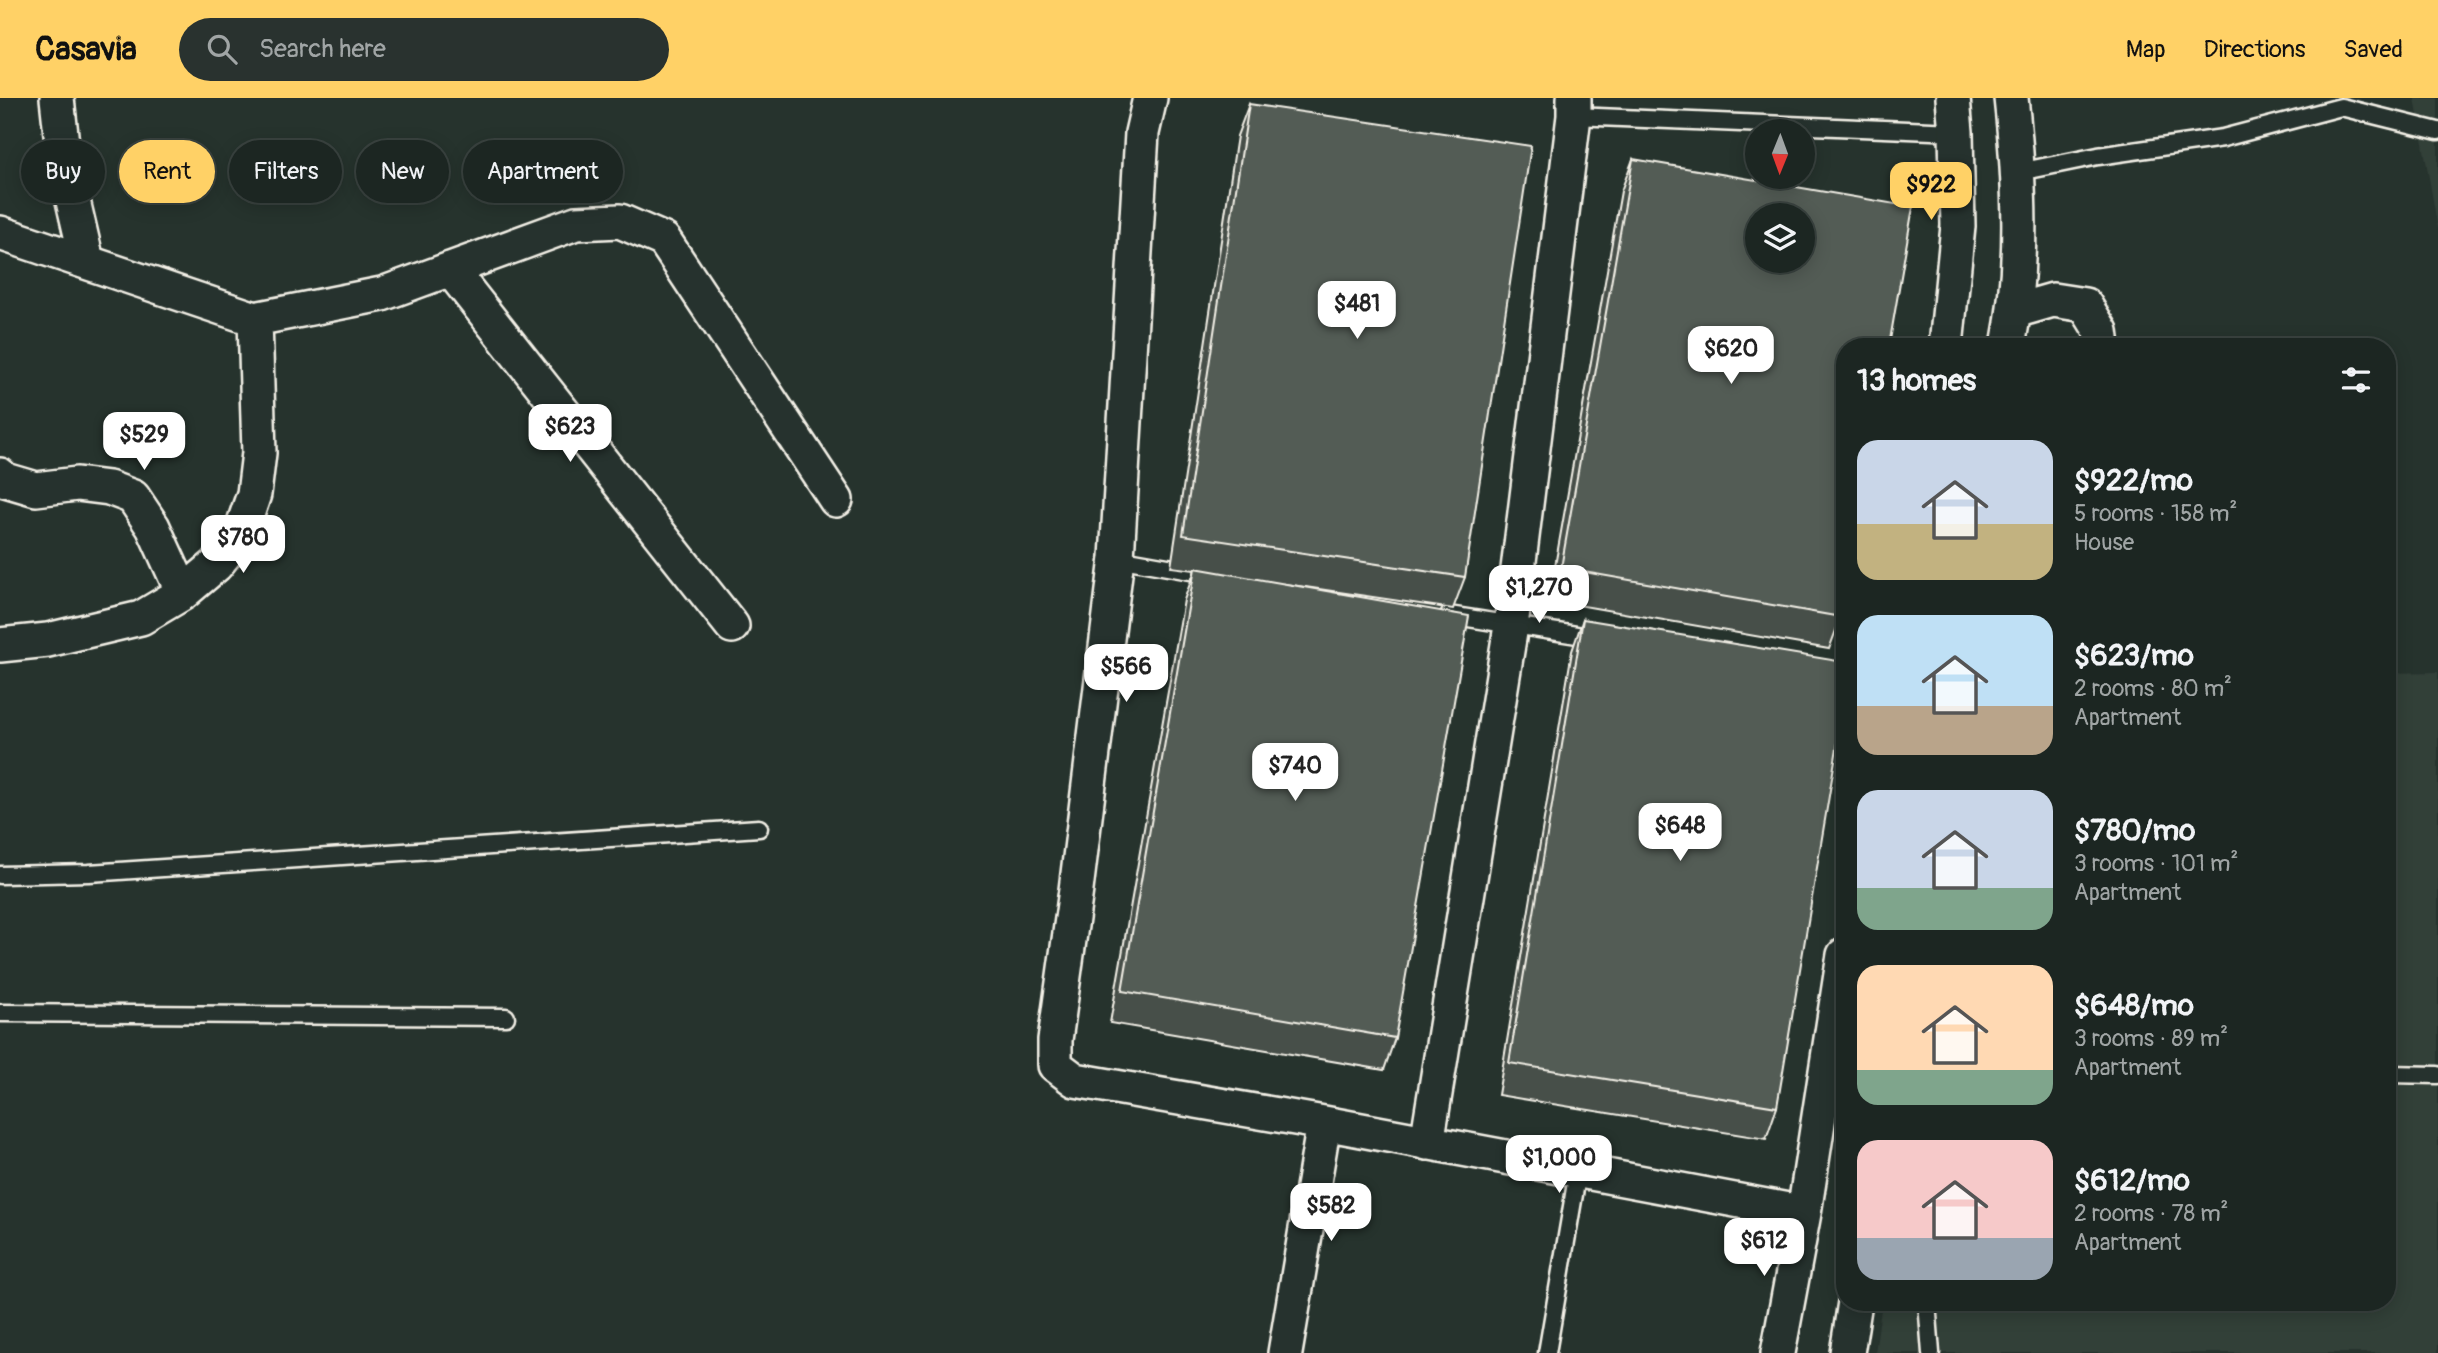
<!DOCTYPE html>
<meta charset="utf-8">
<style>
:root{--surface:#1c2622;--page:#29322f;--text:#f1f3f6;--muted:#a0a5a5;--line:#3a4340;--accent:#ffd166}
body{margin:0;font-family:Pangolin,sans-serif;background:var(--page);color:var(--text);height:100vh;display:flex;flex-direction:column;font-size:26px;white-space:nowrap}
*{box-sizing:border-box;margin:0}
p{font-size:23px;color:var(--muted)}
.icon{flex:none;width:38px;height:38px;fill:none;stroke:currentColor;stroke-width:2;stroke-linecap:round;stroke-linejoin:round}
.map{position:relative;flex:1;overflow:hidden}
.panel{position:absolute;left:1836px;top:240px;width:560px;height:973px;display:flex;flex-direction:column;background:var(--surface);border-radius:28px;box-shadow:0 4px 18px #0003,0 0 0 2px var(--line)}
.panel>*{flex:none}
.guide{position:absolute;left:21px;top:42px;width:665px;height:63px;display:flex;gap:14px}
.needle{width:46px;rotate:181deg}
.controls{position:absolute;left:1745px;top:21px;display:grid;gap:14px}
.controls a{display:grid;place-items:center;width:70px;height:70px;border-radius:50%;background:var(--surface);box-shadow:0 4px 18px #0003,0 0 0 2px var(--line);font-size:35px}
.price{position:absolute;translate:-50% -60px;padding:0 16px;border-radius:14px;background:#fff;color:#222;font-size:23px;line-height:46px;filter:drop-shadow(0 2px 4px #0008)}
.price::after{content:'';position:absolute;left:50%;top:42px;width:21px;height:16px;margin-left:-10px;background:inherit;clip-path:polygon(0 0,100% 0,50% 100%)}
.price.current{background:var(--accent);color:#111}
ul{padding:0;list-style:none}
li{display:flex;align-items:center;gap:21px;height:175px;padding:0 21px}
li span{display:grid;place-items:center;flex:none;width:196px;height:140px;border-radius:21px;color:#555}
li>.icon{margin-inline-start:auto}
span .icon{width:84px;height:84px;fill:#fffc;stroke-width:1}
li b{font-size:30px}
h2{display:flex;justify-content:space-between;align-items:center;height:84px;padding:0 21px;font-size:30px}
.pill{padding:0 24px;border-radius:32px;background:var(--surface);box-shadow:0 4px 18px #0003,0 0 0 2px var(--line);font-size:24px;line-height:63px}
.pill.current{background:var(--accent);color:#111}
header{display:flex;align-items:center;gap:42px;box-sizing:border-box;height:98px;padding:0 35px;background:var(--accent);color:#111}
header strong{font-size:33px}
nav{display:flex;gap:38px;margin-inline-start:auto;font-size:24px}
.search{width:490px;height:63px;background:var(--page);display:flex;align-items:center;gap:18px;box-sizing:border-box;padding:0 24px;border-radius:38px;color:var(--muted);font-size:26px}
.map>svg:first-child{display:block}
.built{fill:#333f39}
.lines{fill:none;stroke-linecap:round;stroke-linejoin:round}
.lane-casing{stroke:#f4f1e8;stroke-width:21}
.street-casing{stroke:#f4f1e8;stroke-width:38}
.lane{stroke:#26332d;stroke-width:16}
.street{stroke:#26332d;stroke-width:33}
.wall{fill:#474f49;stroke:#f4f1e8;stroke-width:2}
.building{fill:#525c55;stroke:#f4f1e8;stroke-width:2;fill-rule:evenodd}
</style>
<header>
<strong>Casavia</strong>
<div class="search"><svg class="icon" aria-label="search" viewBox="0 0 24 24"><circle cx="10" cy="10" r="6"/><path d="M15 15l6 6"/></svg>Search here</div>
<nav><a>Map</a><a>Directions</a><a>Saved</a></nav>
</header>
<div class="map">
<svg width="2438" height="1255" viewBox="0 0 2438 1255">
<rect width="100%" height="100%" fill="#26332d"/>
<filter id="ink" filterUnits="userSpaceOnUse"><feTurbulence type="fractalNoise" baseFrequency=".0143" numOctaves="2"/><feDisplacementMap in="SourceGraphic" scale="14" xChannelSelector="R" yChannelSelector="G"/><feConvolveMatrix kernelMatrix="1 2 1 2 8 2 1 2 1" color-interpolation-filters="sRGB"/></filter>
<g filter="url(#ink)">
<path class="built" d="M2415 0H2438V131Z
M2438 574V1255H1875L1882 1204H2387V575Z"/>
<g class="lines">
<g class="lane-casing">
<path id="lane" d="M1574 18 1956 34
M2019 74 2098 58 2223 40 2341 9 2438 33
M1117 460 1213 477
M1449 517 1596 540
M0 777 89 775 759 730
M0 915 506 919
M2387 976 2438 977
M1927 1204 1931 1255
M1547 1255 1578 1073"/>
</g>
<g class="street-casing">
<path id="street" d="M57 0 64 64 87 163
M1150 0 1142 35 1117 460 1076 792 1055 942V967L1075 982 1324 1025 1804 1115
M0 135 255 221 382 196 576 125 620 123 664 142 836 402
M450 171 732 528
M2015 213 2053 202 2085 207 2101 233 2103 248
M1946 248 1958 128 1956 34 1953 0
M2008 248C2024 167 2020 82 2011 0
M0 377 2 381 36 391 77 386 109 390 133 399 153 429 183 495
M0 547 48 542 141 520 183 495 216 467 240 437 254 396 259 355 255 221
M1427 1045 1511 528 1574 18V0
M1285 1255 1324 1025
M1778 1255 1804 1115 1844 857
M1847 1255 1855 1204"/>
</g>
<use href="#lane" class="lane"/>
<use href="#street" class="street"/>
</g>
<path class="wall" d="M1249 6 1465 479 1453 511 1285 486 1395 940 1384 972 1110 925 1184 502 1195 472 1171 469 1237 38Z
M1633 61 1841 519 1829 551 1549 502 1621 93Z
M1583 521 1777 1009 1766 1041 1498 997 1572 553Z"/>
<path class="building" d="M1249 6 1531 48 1465 479 1183 437Z
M1633 61 1913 109 1889 248H1844V498L1841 519 1561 470ZM1757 117H1802V163H1757Z
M1195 470 1469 518 1395 940 1122 893Z
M1583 521 1844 564V608L1777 1009 1509 965Z"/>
</g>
</svg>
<div class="controls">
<a><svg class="needle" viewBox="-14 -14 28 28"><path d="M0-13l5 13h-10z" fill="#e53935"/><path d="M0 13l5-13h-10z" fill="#a0a5a5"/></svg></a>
<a><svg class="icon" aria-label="layers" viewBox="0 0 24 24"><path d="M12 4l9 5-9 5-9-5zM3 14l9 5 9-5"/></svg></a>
</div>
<b class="price current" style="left:1931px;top:124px">$922</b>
<b class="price" style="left:1357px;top:243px">$481</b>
<b class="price" style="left:1731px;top:288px">$620</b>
<b class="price" style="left:570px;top:366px">$623</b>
<b class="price" style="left:144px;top:374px">$529</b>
<b class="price" style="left:243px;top:477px">$780</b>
<b class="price" style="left:1539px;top:527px">$1,270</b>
<b class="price" style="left:1126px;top:606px">$566</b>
<b class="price" style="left:1295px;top:705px">$740</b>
<b class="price" style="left:1680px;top:765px">$648</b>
<b class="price" style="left:1559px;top:1097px">$1,000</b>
<b class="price" style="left:1331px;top:1145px">$582</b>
<b class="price" style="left:1764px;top:1180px">$612</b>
<div class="guide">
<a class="pill">Buy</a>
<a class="pill current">Rent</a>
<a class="pill">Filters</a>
<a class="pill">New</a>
<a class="pill">Apartment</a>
</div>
<section class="panel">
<h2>13 homes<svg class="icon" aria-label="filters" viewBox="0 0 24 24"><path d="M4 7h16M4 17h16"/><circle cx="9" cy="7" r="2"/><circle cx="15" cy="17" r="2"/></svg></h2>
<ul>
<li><span style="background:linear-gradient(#c9d6e8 60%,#c2b280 0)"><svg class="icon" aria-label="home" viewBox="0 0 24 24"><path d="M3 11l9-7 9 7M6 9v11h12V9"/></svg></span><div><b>$922/mo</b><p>5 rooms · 158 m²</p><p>House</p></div></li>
<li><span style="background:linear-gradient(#bfe0f5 65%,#b9a48a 0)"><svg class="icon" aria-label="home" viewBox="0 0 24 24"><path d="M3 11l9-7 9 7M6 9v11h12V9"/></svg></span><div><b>$623/mo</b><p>2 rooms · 80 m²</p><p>Apartment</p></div></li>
<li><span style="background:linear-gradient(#c9d6e8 70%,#7fa58c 0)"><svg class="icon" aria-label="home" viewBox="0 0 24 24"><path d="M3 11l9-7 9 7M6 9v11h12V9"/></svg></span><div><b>$780/mo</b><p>3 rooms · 101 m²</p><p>Apartment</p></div></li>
<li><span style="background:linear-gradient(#ffd9b3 75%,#7fa58c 0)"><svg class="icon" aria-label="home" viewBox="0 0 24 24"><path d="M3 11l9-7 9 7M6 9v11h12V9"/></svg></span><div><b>$648/mo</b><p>3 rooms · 89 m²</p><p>Apartment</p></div></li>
<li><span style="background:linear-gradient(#f6c9c9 70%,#9aa5b1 0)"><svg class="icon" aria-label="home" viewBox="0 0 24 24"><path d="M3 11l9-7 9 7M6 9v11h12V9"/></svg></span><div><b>$612/mo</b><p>2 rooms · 78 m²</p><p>Apartment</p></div></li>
</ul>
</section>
</div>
